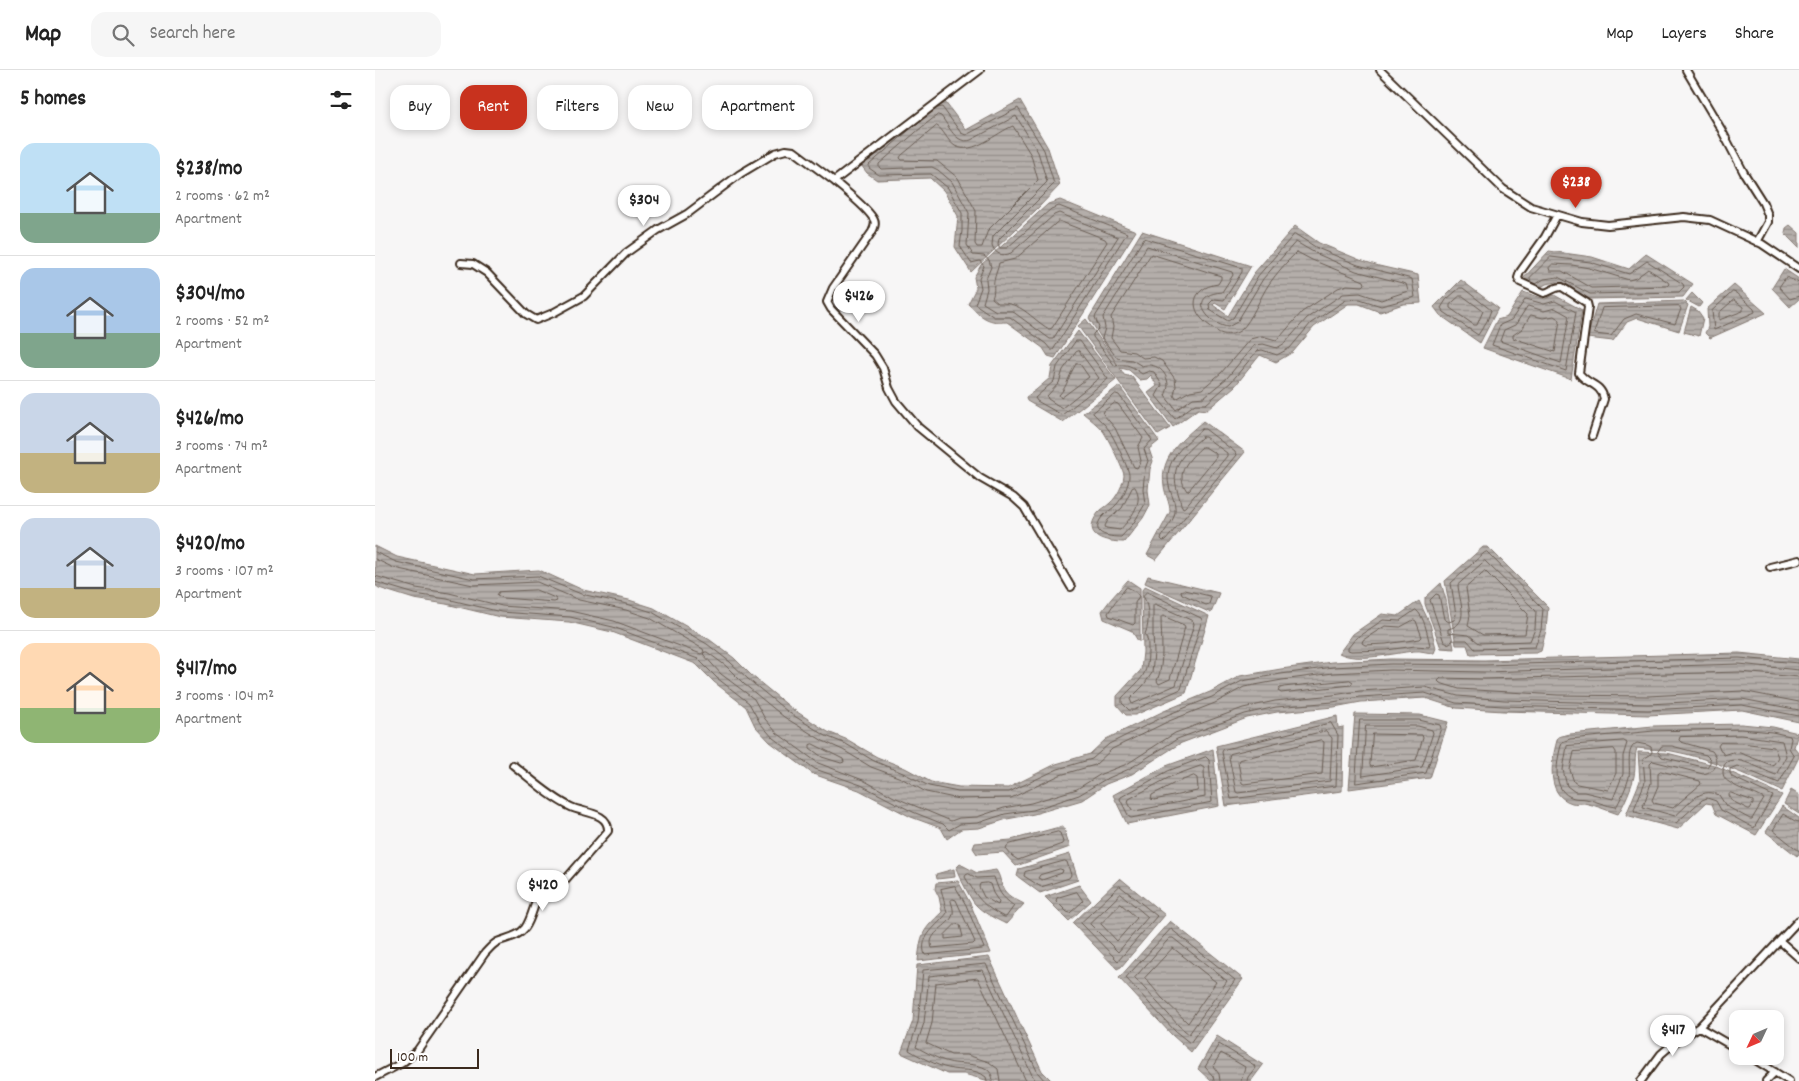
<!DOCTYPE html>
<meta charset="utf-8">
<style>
:root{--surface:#fff;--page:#f6f6f6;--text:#222;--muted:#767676;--line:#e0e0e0;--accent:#c8321e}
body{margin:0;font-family:Dekko,sans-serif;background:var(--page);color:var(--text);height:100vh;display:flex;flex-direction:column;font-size:19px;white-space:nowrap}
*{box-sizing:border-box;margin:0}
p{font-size:16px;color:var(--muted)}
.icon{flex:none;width:28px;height:28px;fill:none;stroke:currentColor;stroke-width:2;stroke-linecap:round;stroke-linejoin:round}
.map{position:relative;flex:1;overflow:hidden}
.drawer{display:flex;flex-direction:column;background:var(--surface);width:375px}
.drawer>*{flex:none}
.top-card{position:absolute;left:15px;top:15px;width:475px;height:45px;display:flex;gap:10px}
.needle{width:32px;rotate:226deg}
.buttons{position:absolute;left:1354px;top:940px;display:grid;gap:10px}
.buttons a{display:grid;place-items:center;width:55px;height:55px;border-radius:10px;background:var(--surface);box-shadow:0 2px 8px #0003;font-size:25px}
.scale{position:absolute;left:15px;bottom:12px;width:89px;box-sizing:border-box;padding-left:5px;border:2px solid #3b2a1e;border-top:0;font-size:14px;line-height:18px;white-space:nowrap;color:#3b2a1e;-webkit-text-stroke:4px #fff;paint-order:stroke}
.price{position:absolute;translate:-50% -42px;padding:0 11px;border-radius:18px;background:#fff;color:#222;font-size:16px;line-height:32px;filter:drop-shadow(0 1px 2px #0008)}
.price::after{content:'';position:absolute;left:50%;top:30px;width:15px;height:11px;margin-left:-8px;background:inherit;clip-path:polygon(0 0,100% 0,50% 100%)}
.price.selected{background:var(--accent);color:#fff}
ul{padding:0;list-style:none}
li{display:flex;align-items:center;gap:15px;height:125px;padding:0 20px}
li+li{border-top:1px solid var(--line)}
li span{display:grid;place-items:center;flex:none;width:140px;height:100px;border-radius:15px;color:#555}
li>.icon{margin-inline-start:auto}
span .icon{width:60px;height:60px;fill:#fffc;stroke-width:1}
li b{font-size:21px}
h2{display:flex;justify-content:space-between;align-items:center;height:60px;padding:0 20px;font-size:21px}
.chip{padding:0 18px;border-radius:15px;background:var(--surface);box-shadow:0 2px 8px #0003;font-size:18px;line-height:45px}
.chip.selected{background:var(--accent);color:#fff}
header{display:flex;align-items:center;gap:30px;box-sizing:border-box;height:70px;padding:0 25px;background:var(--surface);border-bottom:1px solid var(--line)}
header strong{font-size:24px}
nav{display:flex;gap:28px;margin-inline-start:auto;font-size:18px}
.search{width:350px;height:45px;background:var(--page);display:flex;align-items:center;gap:12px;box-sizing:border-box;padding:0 18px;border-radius:15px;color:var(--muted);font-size:19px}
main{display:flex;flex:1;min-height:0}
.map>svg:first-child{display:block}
.water{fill:url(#water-rules);stroke:#847972}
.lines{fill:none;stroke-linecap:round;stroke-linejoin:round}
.shore{stroke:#6b5f56;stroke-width:1}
.minor-casing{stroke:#3b2a1e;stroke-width:10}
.minor{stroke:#fff;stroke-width:6}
</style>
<header>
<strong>Map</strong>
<div class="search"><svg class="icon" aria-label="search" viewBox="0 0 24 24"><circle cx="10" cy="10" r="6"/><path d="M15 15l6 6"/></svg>Search here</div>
<nav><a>Map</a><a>Layers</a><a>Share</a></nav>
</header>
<main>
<section class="drawer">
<h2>5 homes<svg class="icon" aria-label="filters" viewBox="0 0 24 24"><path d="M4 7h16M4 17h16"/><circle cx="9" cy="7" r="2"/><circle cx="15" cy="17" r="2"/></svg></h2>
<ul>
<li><span style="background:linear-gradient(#bfe0f5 70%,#7fa58c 0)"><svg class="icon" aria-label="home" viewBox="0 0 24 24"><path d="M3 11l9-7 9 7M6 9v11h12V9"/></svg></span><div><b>$238/mo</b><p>2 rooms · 62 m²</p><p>Apartment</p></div></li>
<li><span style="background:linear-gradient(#a9c7e8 65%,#7fa58c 0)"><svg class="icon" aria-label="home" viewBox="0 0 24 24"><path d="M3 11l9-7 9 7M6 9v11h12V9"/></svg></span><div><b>$304/mo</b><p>2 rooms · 52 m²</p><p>Apartment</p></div></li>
<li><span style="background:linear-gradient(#c9d6e8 60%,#c2b280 0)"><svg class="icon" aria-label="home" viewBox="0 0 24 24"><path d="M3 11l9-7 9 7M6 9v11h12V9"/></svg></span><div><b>$426/mo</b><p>3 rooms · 74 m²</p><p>Apartment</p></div></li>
<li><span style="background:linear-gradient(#c9d6e8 70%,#c2b280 0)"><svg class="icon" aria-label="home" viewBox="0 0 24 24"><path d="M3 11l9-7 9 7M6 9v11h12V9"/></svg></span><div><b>$420/mo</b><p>3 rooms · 107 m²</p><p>Apartment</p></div></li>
<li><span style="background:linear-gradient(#ffd9b3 65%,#8fb573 0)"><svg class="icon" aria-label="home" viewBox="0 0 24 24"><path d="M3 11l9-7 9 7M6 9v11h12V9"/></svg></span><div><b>$417/mo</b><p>3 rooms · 104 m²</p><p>Apartment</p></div></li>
</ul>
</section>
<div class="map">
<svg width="1424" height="1011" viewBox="0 0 1424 1011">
<defs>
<pattern id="water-rules" width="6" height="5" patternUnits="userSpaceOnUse" patternTransform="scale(1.25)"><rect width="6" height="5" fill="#b4aeaa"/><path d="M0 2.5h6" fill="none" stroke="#948e8a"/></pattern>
</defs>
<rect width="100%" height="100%" fill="#f7f6f6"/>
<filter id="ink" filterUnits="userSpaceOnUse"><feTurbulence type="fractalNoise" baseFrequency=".02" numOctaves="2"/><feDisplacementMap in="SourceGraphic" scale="10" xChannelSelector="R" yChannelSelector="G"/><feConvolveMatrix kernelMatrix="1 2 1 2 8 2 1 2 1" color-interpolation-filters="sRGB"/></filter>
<g filter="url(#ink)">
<path class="water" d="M567 28 591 60 645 30 673 78 685 115 663 138 596 202 580 177 583 146 569 121 555 108 502 110 492 103 486 95 540 49Z
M685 130 761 161 680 288 673 286 668 278 632 252C614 253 607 248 593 234L601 218 599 207 606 195 673 134Z
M1415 155 1424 163V178L1410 164 1411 158Z
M920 156 944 173 985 190 1004 196 1043 205 1046 233 1028 234 1005 242 984 234H973L939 257 918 282 901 292 885 285 860 316 832 340 823 339 798 357 773 323 782 316 776 305 772 309 765 310 754 300 745 298 749 305 757 307 795 358 783 365 703 256 711 249 742 294 714 248 767 161 876 196 850 239 840 233 838 235 853 246 879 203Z
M1174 181 1217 187 1254 199 1271 184 1318 214 1308 227 1214 229 1182 212 1171 214 1162 220 1145 212Z
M1409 199 1424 209V229L1415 237 1397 218Z
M1086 210 1123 238 1105 273 1065 245 1059 237Z
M1359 215 1391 243 1335 268 1330 263 1333 257 1332 239Z
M1148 222 1170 229 1179 225 1207 240 1196 309 1108 278 1122 250 1132 247Z
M1317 223 1327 233 1324 237 1311 230Z
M1309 231 1313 235 1304 261 1262 248 1252 252 1238 271 1212 268 1222 234Z
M1316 237 1323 241 1328 248 1324 266 1309 262Z
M703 261 741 310 688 352 652 331 651 327 661 320 675 308 677 296Z
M744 316 784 371 774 379 778 391 775 399 773 420 775 435 768 448 749 472C732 472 705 467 723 443 726 439 731 437 735 433 742 427 748 415 749 406 750 402 732 366 728 361 722 354 715 349 708 343Z
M828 351 870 382 781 490 772 485 795 442C795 432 790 425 789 416 784 386 808 369 828 351Z
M0 476 22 487 100 504 164 500 208 520 254 530 279 538 335 570 359 588 376 605 416 638 453 662 473 670 502 687 530 698 556 712 584 717 633 718 681 694 715 684 731 669 789 641 835 622 865 606 906 599 957 592 1016 589 1109 590 1364 583 1424 589V652L1367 640 1273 645 1128 641 1081 638 1050 628 986 632 959 637 902 642 872 648 804 674 757 704 731 714 707 730 659 744 632 749 604 758 586 759 572 769 566 758 536 747 484 720 438 704 395 672 380 656 371 637 339 612 321 594 237 562 194 552 125 547 71 534 39 529 4 518 0 515Z
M1108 477H1113L1173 537 1171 560 1166 581 1161 583 1095 584 1092 575H1081L1070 511Z
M773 506 844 523 836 543 770 513Z
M753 510 765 518V571H763L757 561 729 549 727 541 736 529Z
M1066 513 1071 530 1079 579 1066 578 1050 534V528Z
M770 516 834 546 811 623 760 645H751L742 635V626L766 600 768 582 767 520Z
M1044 531 1055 554 1061 578 1059 583C1052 583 1046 580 1039 581 1018 583 983 593 964 583L978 564 1007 544 1023 546Z
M980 644 1045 645 1073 652 1055 708 974 719Z
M962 646 963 658 968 657 967 721 851 736 841 676Z
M1366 654 1398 657 1423 663 1419 677 1424 683V687L1407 721C1372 705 1335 688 1297 681 1286 679 1274 680 1262 678 1259 687 1261 696 1259 706 1258 714 1248 737 1243 744 1231 740 1220 735 1209 733 1205 733 1200 734 1197 733 1169 725 1177 687 1183 667L1195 664 1278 656Z
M838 679 844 736 752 754 738 725 791 696Z
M1263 682 1292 683 1339 695 1407 725 1381 765 1341 744 1337 734 1331 733 1303 759 1251 745 1265 711Z
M1416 720 1424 725V744L1409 734Z
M1407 736 1424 748V784L1422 786 1391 762Z
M688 756 695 777 641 796 628 782 602 784 598 778 600 773 636 770Z
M695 784 703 810 665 823 642 806 644 799Z
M585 794 602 803 621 800C625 806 625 810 627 816 631 826 640 829 649 834L631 854C621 849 608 843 600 834 595 828 584 806 581 798Z
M579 799 580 807 562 809 561 804Z
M745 808 790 845 746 897 742 899 698 853Z
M583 811 595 833 616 883 543 891C546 863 547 861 567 842L564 827 560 819 561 813Z
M704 815 716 831 694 851 670 827Z
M795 851 868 909 816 982 797 965 744 908Z
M614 887 667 1001 677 1011H614L589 1004H572L526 983 538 951 542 895Z
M842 966 888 995 876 1011H836L823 999Z"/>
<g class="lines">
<path class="shore" d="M563 45 566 46C574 56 581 75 596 70L641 46 663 82 672 112 618 166 617 175C620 184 627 187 636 183L679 145 684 143 743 167 678 269H675L637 241H621L608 233 612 219 611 209 616 197 614 190 609 186 598 185 592 175 594 143 577 112 563 100 557 97 506 99 504 97V94L547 57Z
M540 55 494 95V98L504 105 556 104 573 118 587 143V161L585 176 596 193 605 191 609 196 604 208 606 218 600 234 619 247H635L671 274 676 280H678L752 163 684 136 676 139 632 178H625L623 174 624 169 679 114 669 80 643 38 591 65 586 63 567 37 563 38
M562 56C569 60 572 71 580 76 598 86 622 62 638 56L656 85 663 110 613 160 607 177H602L600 174 601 141 583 108 562 91 527 90 525 88 526 86Z
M684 151 730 169 732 172 677 258 674 259C654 247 647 232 623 233L617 228C620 222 618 217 619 211 620 205 623 199 624 193L640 189Z
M920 164 942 178 983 195 1037 209 1040 227 1006 236 985 229 971 230 936 253 915 278 902 285 887 280 882 281 856 312 831 334H820L800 349 781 326 787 315 779 302 774 301 767 304C756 296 754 293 740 296L718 267V264L724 258 720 247 769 168 867 198V202L849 230 839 229 834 234 835 240 853 251 858 248 883 206Z
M921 172 940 183 981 201 1031 214 1033 221 1006 230 985 223 968 224 932 248 910 273 902 278 888 274 879 275 852 308 829 327 818 328 801 340 790 326C791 323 793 319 793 315 792 300 779 292 767 296L757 290 742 288 727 268 730 258 728 247 772 176 857 202 858 205 847 222C811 225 832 254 853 257L862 252 888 209Z
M922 182 937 190 989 211 990 214 988 216 972 215 963 218 927 242 905 267 901 270 887 266 875 269 846 303 827 319 815 321 801 329 799 325 801 316 800 309 787 291 779 287 768 288 759 282 745 280 736 268 738 257 736 247 776 184 846 206V209L843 214C815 218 813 241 835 256 839 259 843 263 848 264 854 265 861 264 866 260 877 250 885 227 894 214 902 203 912 191 922 182Z
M1176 187 1215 192 1254 204 1272 191 1308 214 1309 217 1304 222 1215 224 1183 207 1169 209 1161 214 1156 212 1155 208Z
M1178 194 1197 195 1214 198 1254 210 1261 208 1273 199 1293 212 1294 214 1292 216 1217 218 1187 201H1175L1174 198Z
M1424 213 1411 207 1404 217 1415 229 1424 226
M1085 218H1088L1116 240 1112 251 1103 265 1069 242 1066 238 1071 230Z
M1358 222 1361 223 1379 239 1380 242 1339 260 1337 241Z
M1085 226H1088L1108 241 1102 255H1099L1075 238V235Z
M1151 229 1169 234 1180 231 1201 242 1191 301 1117 275 1125 255 1136 250Z
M1359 230 1368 237V241L1344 250V243Z
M1153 236 1169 241 1180 238 1194 246 1186 293 1125 271 1129 260 1140 255Z
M1304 236 1306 239 1300 254 1261 244 1249 249 1236 266 1221 264 1219 263 1227 238Z
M1156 245 1168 248 1179 246 1185 250 1180 282 1138 268V265L1147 259Z
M701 271H705L733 309 687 345 662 331 660 328 679 311 682 297Z
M704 281 724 308 687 338 673 329 672 326 684 313 688 300 701 282Z
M701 294H705L714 307 686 328 684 325C693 316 694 304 701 294Z
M741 324 744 325 777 370 769 379 773 391 770 399 768 419 770 434 758 454 746 467C733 467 714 464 727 447 731 442 738 439 742 434 748 427 754 415 754 406 755 400 738 366 734 360 730 354 723 349 718 343Z
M740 333 743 334 768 368 763 377 766 391 762 398 759 397 740 358 728 344 729 341Z
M827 359H830L860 382 861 385 791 470 788 471 786 469C789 459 799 452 800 442 801 432 796 425 794 416 788 390 810 374 827 359Z
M827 367H830L852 383V386L810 437 808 438C805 434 805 428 803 423 794 395 808 385 827 367Z
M827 377H830L841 384V387L814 420 812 421C799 403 814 389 827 377Z
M760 417C770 432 755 449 745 460L731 458 730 456 733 450 747 438 757 418Z
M0 482 21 492 99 509 163 506 206 524 252 534 277 542 332 574 355 592 373 609 413 642 451 666 471 674 499 691 528 703 554 716 583 722H634L683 699 717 689 734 674 792 645 837 627 867 611 906 604 958 597 1016 594 1109 595 1364 588 1424 593
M1112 482 1168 539 1166 560 1160 577 1100 579 1092 570H1079L1073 574 1069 572 1055 530 1061 524 1064 525 1069 549 1074 552 1079 550 1081 545 1076 513 1109 483Z
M0 489 19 498 98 515 162 512 204 530 251 540 275 548 328 579 329 582 326 584 239 551 195 541 127 536 74 523 41 518 0 506
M1110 491 1161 541 1160 559 1155 571 1104 573 1094 565 1073 563V559C1096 554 1084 532 1083 515Z
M1110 501 1153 544 1150 564 1108 565 1093 556 1095 545 1091 518Z
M0 512 40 524 72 529 126 542 195 547 238 557 323 589 342 608 374 633 385 653 398 668 440 699 486 715 538 742 568 754 574 760 585 754 603 753 630 744 658 740 704 725 729 710 754 699 802 669 870 644 901 637 958 632 985 627 1050 623 1081 633 1128 636 1273 640 1367 635 1424 646
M752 517 760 521 764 526 760 533V553L758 555 734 546 733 543 740 532Z
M161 520 180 528 182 531 179 532 128 528 122 525 124 522Z
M809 520 835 526 836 528 834 534 831 535 807 524 806 521Z
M772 522 826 548 827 550 806 619 759 640H754L747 633V628C765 609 773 608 773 580 773 574 773 569 770 564 775 554 774 534 768 526Z
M780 534 818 551 819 554 801 615 757 634 755 629 768 616 777 603 779 583 778 564V536Z
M1041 540C1050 547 1052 564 1055 575L1054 577 1040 576 1012 580 976 581 973 580V578L981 568 1008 550 1024 551Z
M788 546 809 555 810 557 795 609 784 614 782 611C790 592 786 568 786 548Z
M1039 550 1041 551 1047 567 1045 569 1011 574 990 575 987 573 988 570 1010 556 1025 557Z
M1424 600 1364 594 1109 602 1016 600 958 603 907 610 869 617 840 633 794 651 737 679 720 695 685 705 636 728 584 729 551 722 526 708 496 697 468 680 448 671 409 647 369 614 351 596 332 582H330L328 584 346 604 379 629 390 649 402 663 443 693 488 710 519 727 576 751 584 748 602 747 629 738 656 733 702 719 726 704 752 694 800 663 868 638 900 631 958 625 985 621 1050 617 1083 626 1129 630 1273 634 1367 629 1424 640
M1424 607 1364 602 1109 609 1066 608 1063 611 1065 613 1084 619 1183 625 1273 626 1367 621 1424 632
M975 610 978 612 976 615 906 623 903 621 905 618 909 617Z
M985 650H1044L1065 655 1066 658 1051 703 981 713Z
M956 653 963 665 961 716 856 729 847 682 848 680Z
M991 656H1043L1057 660 1058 663 1047 697 988 706Z
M1366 659 1397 662 1415 666 1416 669 1414 678 1419 686 1404 713 1362 696 1355 699V703L1357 707 1398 726 1379 758 1346 740 1341 731 1332 728 1327 730 1301 753 1260 742 1259 739 1270 712 1268 689 1275 685 1277 682 1276 677 1272 675 1262 673C1250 679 1256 696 1254 707 1253 713 1244 733 1241 737 1231 736 1221 731 1211 729 1207 728 1203 729 1199 728 1175 722 1182 689 1187 672L1195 669 1279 661Z
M951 661 957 668 955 711 863 723 861 722 854 687 855 684Z
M998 664 1047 665 1048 668 1041 690 996 697 995 695Z
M1366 665 1407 671 1411 686 1401 705C1390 702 1348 675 1348 702 1348 706 1350 710 1354 712 1364 720 1378 722 1389 729L1377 749H1375L1351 736 1344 725C1324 716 1314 735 1300 746L1268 737 1276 713 1275 694 1278 691 1328 704C1340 702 1345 691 1337 681L1306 672 1304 670 1305 667Z
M946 670 949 672 947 704 869 714 867 713 863 692 864 690Z
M1249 671 1252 673 1248 686V704L1238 729 1209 722H1200L1192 716 1188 700 1192 676Z
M1366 673 1399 677 1403 687 1399 694 1396 695 1365 683 1358 682 1349 685 1343 676 1345 673Z
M438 674 468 689 469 692 466 693 447 687 435 678V675Z
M1287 676H1297L1331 685 1335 689V693L1332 697H1328L1287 687 1283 682Z
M1239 679 1241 682V703L1233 720 1202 714 1199 712 1195 700 1199 682Z
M831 687 834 690 837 732 756 748 754 747 745 729 746 727 793 701Z
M826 696 829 698 830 727 760 741 757 740 753 732 754 729 795 707Z
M1286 701 1325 711 1326 714 1298 738 1279 733 1277 730 1283 716V703Z
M819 706 822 708 823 719 822 721 779 730 776 729 777 725 798 714Z
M1356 723 1378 731V734L1375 739H1373L1357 731 1354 725Z
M1424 752 1420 751 1408 744 1398 760 1424 781
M683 762 685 763 688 772 687 774 643 790 637 786 631 779 633 775Z
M690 791 692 792 696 805 694 808 666 817 649 806 650 802Z
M685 799 688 800 687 803 667 810 663 808 665 805Z
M594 804 602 808 619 807C625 824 625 825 639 836L631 847H629C606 835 603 828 590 807L591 805Z
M612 813 615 814 618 823 624 832 623 835 609 827 604 817 605 814Z
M580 816 591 835 609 878 607 879 550 885C543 866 563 856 572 843L566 819Z
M745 816 782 846 743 891 706 853Z
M702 822 708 831 695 843 692 842 681 831 682 828Z
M746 824 773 847 743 882 715 854Z
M578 829 581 830 600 872 598 874 557 878C551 862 575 857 578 844 579 840 577 835 576 831Z
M746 834 762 848 742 871 726 854Z
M581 854 585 855 588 867 570 869V865Z
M796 859 860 910 815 973 800 961 751 908Z
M795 868H798L852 911 814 964 804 956 760 908Z
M798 878 841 912 813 953 787 928 770 908Z
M612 1011 611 1007C599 997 586 1002 573 998 562 996 544 986 534 980L543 952 548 900 611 894 663 1003 670 1011
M618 1011C617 990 588 996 574 992 564 990 551 982 541 977L549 953 554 906 608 900 657 1005 661 1011
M625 1011 623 999 614 992 592 985H576L551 973 557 953 561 913 603 908 651 1011
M839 1011 838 1006 830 997 844 974 879 995 880 998 873 1007 872 1011
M845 1011 844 1004 838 996 846 983 870 997 866 1011"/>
<g class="minor-casing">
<path id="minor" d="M605 0 459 111C469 120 494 139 499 150 501 154 499 158 497 162L458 218 452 232 456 239 500 285 508 298 514 318 521 331 543 357 605 408 638 427 649 437 696 517
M1005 0 1128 119 1156 137 1207 152 1233 155 1309 147 1335 150 1387 174 1424 199
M1311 0 1346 59 1369 103 1388 133 1393 145V152L1382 172
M1182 145 1170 167 1145 202 1143 208 1145 212 1169 223C1176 222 1180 216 1187 217L1212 233 1213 237 1204 303C1212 315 1226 313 1229 329L1217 366
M86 193 98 194 112 203 151 244 161 250 178 243 209 226 251 183 283 160 312 144 365 104 400 83 411 80 419 81 459 111
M1395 497 1424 490
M1405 871 1424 888
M1324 957 1362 979
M1374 986 1414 1011
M0 1007 27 993 42 981 110 883C114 879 117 875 122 872 131 868 143 867 150 858 159 846 160 822 173 812 178 808 185 813 191 809L233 761C234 742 208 743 196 737 175 727 156 709 138 695
M1266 1011 1286 984 1300 972 1324 957 1424 850
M1391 1011 1400 1002"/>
</g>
<use href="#minor" class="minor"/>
</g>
</g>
</svg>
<div class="buttons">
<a><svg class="needle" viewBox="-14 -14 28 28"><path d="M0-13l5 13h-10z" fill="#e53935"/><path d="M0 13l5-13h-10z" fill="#767676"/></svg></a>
</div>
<div class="scale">100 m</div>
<b class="price selected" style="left:1201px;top:139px">$238</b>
<b class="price" style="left:269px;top:157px">$304</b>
<b class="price" style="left:484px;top:253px">$426</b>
<b class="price" style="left:168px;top:842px">$420</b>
<b class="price" style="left:1298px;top:987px">$417</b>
<div class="top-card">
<a class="chip">Buy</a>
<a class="chip selected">Rent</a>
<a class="chip">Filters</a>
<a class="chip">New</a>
<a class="chip">Apartment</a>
</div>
</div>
</main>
